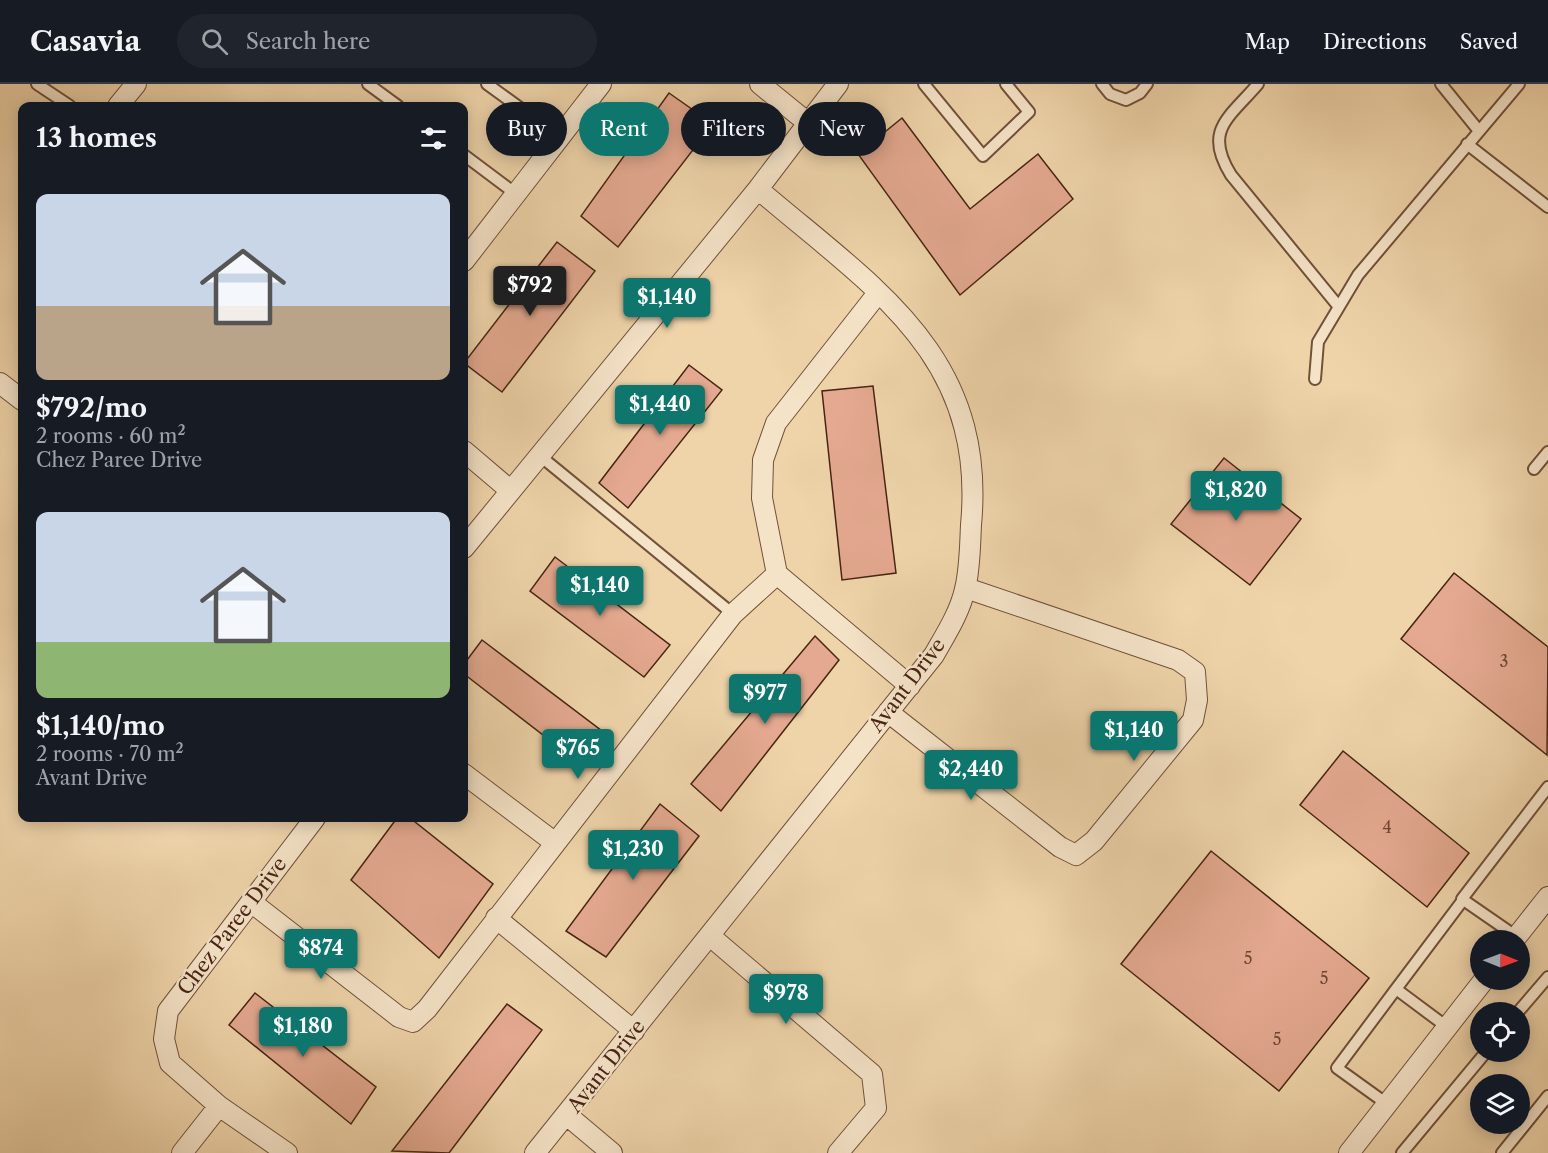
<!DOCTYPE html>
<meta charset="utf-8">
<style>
:root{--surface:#171b24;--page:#20242c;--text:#f1f3f6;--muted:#9ea1a6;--line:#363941;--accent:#0f766e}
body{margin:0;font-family:"Libre Caslon Text",serif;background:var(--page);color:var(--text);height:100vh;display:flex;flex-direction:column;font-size:22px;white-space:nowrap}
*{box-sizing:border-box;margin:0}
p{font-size:20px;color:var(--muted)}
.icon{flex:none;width:33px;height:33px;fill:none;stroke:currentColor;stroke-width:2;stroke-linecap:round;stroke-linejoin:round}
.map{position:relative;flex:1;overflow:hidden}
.side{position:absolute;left:18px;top:18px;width:450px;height:720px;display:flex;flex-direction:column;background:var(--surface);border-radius:12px;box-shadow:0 3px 15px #0003}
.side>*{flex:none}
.top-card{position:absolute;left:486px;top:18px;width:570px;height:54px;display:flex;gap:12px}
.needle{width:39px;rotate:91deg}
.controls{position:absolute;left:1470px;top:846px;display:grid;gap:12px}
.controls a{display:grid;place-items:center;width:60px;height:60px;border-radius:50%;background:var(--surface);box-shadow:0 3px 15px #0003;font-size:30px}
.price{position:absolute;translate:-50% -51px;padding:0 14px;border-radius:6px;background:var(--accent);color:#fff;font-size:20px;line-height:39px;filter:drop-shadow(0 2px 3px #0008)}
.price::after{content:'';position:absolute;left:50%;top:36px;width:18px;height:14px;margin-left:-9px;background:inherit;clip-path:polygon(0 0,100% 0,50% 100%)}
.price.on{background:#222;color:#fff}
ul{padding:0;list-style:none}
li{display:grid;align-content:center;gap:12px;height:318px;padding:0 18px}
li span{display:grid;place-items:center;height:186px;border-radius:12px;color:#555}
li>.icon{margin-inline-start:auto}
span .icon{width:108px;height:108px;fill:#fffc;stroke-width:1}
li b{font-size:26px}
h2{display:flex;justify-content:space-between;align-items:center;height:72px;padding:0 18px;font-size:26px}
.pill{padding:0 21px;border-radius:27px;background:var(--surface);box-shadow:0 3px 15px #0003;font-size:21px;line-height:54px}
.pill.on{background:var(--accent);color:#fff}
header{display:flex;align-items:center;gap:36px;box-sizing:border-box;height:84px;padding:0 30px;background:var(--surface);border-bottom:2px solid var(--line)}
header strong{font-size:28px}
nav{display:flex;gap:33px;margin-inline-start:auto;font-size:21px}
.search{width:420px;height:54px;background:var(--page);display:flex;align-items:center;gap:15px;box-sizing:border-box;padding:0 21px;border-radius:33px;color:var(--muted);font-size:22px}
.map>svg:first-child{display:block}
.building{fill:#e4a990;stroke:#472513;stroke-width:1.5}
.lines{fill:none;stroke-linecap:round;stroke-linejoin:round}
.lane-casing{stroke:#715139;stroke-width:14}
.street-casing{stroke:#715139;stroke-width:22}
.lane{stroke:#f5e3c8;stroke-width:10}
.street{stroke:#f5e3c8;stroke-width:20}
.labels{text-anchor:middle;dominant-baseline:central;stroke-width:5;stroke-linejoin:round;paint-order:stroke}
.number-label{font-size:16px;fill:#6e4632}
.street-label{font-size:20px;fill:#472513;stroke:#f5e3c8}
</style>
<header>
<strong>Casavia</strong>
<div class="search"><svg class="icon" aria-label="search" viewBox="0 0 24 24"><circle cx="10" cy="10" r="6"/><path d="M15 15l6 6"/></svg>Search here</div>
<nav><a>Map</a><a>Directions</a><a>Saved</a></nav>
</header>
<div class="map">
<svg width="1548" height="1069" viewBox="0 0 1548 1069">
<rect width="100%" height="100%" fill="#efd4aa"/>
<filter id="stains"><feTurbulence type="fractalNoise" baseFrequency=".00333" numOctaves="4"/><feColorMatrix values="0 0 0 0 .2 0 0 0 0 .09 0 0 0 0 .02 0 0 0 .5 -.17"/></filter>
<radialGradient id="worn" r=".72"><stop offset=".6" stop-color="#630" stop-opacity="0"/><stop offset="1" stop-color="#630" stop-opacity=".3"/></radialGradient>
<path class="building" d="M669 9 713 40 618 163 581 132Z
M902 34 970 125 1038 70 1073 115 960 211 858 70Z
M557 158 595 187 502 308 464 279Z
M689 281 722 306 628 424 599 399Z
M873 302 896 489 842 496 822 307Z
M1224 374 1301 435 1250 501 1171 440Z
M555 473 670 561 644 593 530 507Z
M1454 489 1548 563 1547 671 1401 555Z
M815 552 839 576 721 727 691 700Z
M482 556 602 647 578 678 464 590V580Z
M1343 667 1469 769 1427 823 1300 721Z
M660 720 699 752 606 873 566 847Z
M397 734H410L493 800 439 874 351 796Z
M1211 767 1369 894 1279 1007 1121 880Z
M255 909 376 1003 351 1040 229 941Z
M507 920 542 946 449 1069 392 1067Z"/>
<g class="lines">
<g class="lane-casing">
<path id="lane" d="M37 0 70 22
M368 0 398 22
M487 0 560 53
M924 0 983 72 1029 28 1006 0
M1102 0 1110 10 1126 16 1140 9 1147 0
M1258 0C1229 34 1203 46 1231 91L1339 223
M1441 0 1479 47
M1467 60 1548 123
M464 71 516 110
M1315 295 1318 258 1358 191 1519 0
M539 371 733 530
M1534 385 1548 368
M1517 853 1462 815 1548 703
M1518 928 1548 893
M1447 943 1396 905 1463 816
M1387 1020 1337 984 1396 905
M1402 1069 1486 968
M1502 1069 1548 1012"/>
</g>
<g class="street-casing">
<path id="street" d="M760 0 808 39
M118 22 136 0
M464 177 601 0
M878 209 776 339 763 376 762 414 777 490 910 602
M0 299 22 316
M464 367 510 406
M464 464 758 105 838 0
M888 628 1060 763 1076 771 1094 757 1193 636 1197 616 1195 588 1178 576 966 504
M464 690 554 758
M251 818 399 933 413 938 427 925 733 530 777 490
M496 834 634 947
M710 852 872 990 876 1024 838 1069
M1514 856 1548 813
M568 1032 612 1069
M182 1069 219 1022
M287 1069 219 1022 170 979 164 955 168 927 315 734
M535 1069 934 571C946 550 960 528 965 505 970 485 970 461 971 441 987 270 872 203 758 105
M1349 1069 1484 896"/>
</g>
<use href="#lane" class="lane"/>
<use href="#street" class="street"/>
</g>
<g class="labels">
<g class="number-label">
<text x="1504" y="577">3</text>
<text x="1387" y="743">4</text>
<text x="1248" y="874">5</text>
<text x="1324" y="894">5</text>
<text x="1277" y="955">5</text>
</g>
<g class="street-label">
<text transform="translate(907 601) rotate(-53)">Avant Drive</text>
<text transform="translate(232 842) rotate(-53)">Chez Paree Drive</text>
<text transform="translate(606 982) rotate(-52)">Avant Drive</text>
</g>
</g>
<rect width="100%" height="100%" filter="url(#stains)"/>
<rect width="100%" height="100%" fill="url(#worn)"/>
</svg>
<div class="controls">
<a><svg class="needle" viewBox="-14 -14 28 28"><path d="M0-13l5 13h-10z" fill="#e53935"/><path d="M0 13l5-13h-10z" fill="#9ea1a6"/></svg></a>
<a><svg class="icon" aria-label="locate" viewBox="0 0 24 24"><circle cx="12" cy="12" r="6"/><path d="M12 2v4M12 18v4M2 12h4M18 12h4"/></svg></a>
<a><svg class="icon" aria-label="layers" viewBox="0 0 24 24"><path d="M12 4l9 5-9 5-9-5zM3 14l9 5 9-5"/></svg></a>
</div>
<b class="price on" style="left:530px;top:233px">$792</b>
<b class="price" style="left:667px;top:245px">$1,140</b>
<b class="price" style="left:660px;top:352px">$1,440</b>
<b class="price" style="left:1236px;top:438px">$1,820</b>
<b class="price" style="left:600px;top:533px">$1,140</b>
<b class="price" style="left:765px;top:641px">$977</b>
<b class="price" style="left:1134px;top:678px">$1,140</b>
<b class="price" style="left:578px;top:696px">$765</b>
<b class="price" style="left:971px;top:717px">$2,440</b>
<b class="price" style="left:633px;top:797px">$1,230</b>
<b class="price" style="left:321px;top:896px">$874</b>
<b class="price" style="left:786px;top:941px">$978</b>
<b class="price" style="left:303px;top:974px">$1,180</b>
<div class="top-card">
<a class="pill">Buy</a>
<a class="pill on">Rent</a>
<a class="pill">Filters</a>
<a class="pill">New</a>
</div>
<section class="side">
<h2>13 homes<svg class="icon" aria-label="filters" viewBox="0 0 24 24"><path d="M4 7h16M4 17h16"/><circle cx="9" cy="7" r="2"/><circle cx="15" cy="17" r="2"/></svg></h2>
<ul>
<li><span style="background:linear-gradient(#c9d6e8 60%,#b9a48a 0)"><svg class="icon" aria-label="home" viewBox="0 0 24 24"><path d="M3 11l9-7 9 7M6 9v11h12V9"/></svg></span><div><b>$792/mo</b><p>2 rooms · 60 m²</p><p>Chez Paree Drive</p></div></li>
<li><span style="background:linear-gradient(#c9d6e8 70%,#8fb573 0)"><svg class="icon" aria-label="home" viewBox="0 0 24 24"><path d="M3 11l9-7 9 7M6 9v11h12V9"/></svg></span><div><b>$1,140/mo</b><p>2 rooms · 70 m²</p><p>Avant Drive</p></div></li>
</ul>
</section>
</div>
